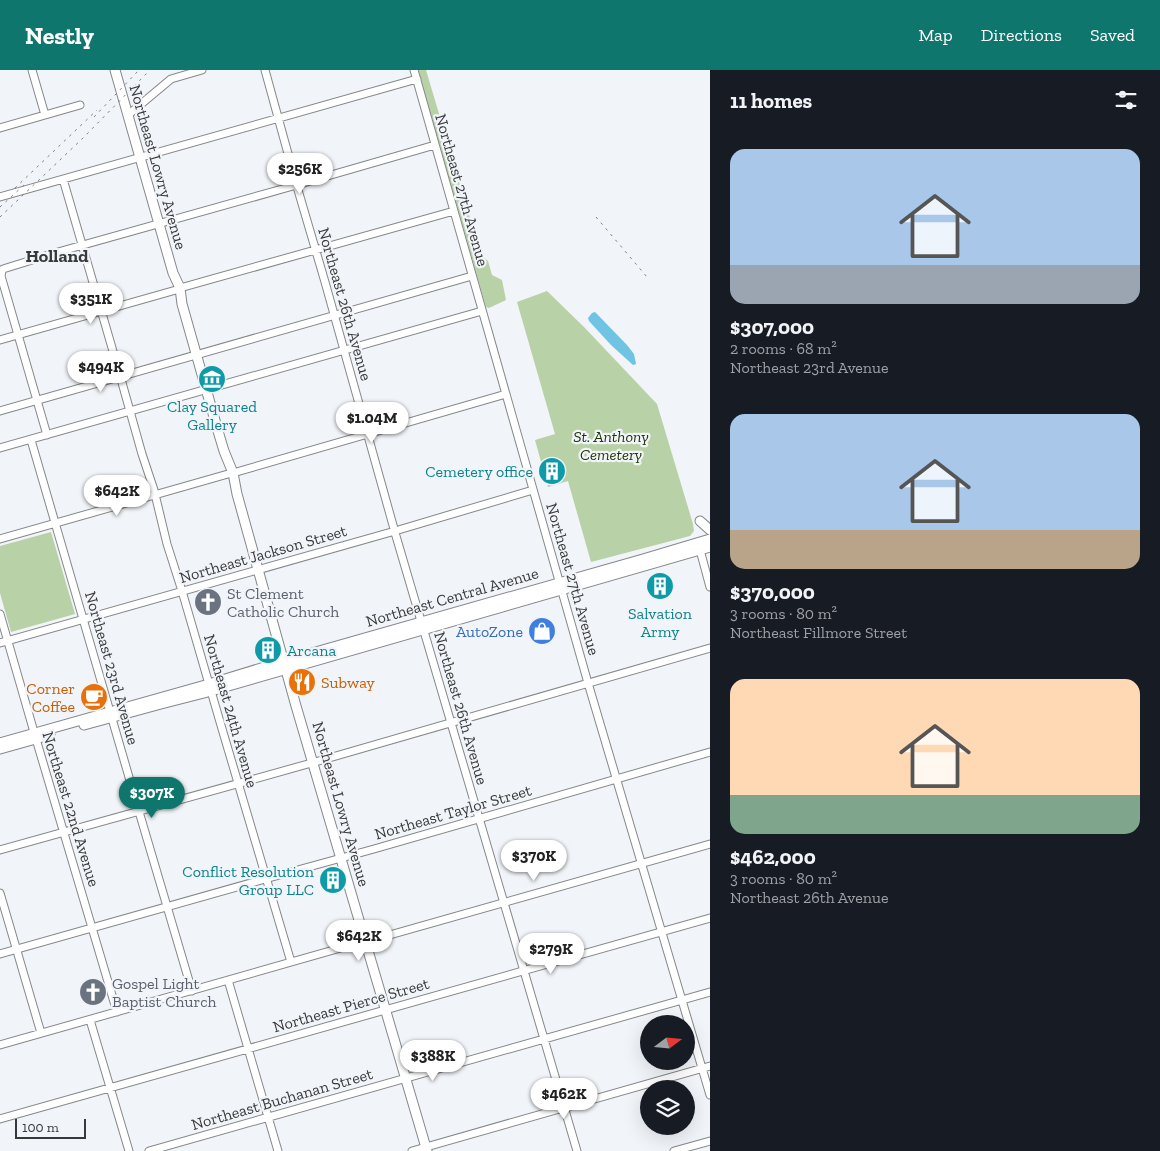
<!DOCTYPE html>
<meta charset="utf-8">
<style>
:root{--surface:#171b24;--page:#242831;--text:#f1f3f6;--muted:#9ea1a6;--accent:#0f766e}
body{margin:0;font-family:"Zilla Slab",serif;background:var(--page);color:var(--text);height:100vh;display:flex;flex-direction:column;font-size:19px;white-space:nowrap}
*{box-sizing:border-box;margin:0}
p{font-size:16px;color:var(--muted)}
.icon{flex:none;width:28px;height:28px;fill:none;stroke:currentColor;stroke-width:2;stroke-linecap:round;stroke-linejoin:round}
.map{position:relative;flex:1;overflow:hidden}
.drawer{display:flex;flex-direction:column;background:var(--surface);width:450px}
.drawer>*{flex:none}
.needle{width:32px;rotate:74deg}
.tools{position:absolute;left:640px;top:945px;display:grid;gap:10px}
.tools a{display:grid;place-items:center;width:55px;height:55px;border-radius:50%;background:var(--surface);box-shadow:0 5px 20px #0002;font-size:25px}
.scale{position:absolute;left:15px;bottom:12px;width:71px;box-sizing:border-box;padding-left:5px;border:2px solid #38393a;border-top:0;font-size:14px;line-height:18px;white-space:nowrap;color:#38393a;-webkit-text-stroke:4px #f1f4f8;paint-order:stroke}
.price{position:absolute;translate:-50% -42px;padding:0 11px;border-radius:18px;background:#fff;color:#222;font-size:16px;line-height:32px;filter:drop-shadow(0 1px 2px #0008)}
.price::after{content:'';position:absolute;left:50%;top:30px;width:15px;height:11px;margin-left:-8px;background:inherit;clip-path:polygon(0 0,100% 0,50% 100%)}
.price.on{background:var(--accent);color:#fff}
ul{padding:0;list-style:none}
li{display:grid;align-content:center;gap:10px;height:265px;padding:0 20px}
li span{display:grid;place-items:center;height:155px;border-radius:15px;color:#555}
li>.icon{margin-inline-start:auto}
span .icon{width:90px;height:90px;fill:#fffc;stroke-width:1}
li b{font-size:21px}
h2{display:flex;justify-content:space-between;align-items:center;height:60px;padding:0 20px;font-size:21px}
header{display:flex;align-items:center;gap:30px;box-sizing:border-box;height:70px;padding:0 25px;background:var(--accent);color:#fff}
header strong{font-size:24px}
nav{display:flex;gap:28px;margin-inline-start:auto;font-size:18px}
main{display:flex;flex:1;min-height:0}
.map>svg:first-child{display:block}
.green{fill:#b9d1a6}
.water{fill:#6ec4e2}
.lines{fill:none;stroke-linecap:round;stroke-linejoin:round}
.minor-casing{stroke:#85888b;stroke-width:9}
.major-casing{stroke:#85888b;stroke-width:11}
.minor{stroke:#fff;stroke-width:7}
.major{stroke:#fff;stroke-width:9}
.rail{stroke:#7e8082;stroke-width:1;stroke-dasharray:2.5 5;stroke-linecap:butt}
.labels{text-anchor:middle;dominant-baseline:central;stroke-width:4.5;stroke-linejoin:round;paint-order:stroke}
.street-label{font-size:16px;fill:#38393a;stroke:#f1f4f8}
.culture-label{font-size:16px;fill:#0d838f;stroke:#f1f4f8}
.park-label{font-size:16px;font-style:italic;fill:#203608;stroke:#f1f4f8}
.worship-label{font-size:16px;fill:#5b616d;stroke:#f1f4f8;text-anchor:start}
.shop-label{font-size:16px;fill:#366cbe;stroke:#f1f4f8;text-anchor:end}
.food-label{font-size:16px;fill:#c56008;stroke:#f1f4f8;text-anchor:start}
.neighbourhood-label{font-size:18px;font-weight:bold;fill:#38393a;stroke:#f1f4f8}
</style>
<header>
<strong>Nestly</strong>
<nav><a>Map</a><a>Directions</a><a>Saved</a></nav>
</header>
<main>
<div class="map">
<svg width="710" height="1081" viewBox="0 0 710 1081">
<rect width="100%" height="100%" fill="#f1f4f8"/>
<path class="green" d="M418 0H426L481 185 488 191 492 205 502 210 506 230 489 238 486 237Z
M547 221 584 257 657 334 693 454 694 461 690 466 591 492 568 411 548 417 535 370 555 364 517 232Z
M51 462 75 544 11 562 0 523V476Z"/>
<path class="water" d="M595 242 627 275 634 284 636 294 633 295 611 275 589 251 588 248 592 243Z"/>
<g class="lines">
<g class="minor-casing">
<path id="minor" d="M32 0 45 45
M265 0 298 120 325 212 396 466 577 1081
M414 0 588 613 710 1025
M128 45 171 9 202 0
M0 58 80 35
M63 109 119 302 142 384 154 420 167 474 182 521 220 652 291 892
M0 127 417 9
M180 218 454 141
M0 270 176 220
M0 341 472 206
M47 365 1 206 2 201 3 199 58 182 293 116 435 75
M31 370 140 745 192 921
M0 378 482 241
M233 403 506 324
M0 469 228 404
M700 480 710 517
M0 544 36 669 117 942
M0 573 395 461 533 420
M0 780 308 694 710 578
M0 823 41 963
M365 872 710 774
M0 884 265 809 374 779 710 682
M228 910 278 1081
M90 950 129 1081
M0 975 351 875
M0 1049 710 848
M149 1081 710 922
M412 1081 710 996
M674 1081 710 1071"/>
</g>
<g class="major-casing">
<path id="major" d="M115 0 173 203 180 218 182 234 218 361 224 381 233 403 237 424 296 636 427 1081
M700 451 710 460
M84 655 161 634 204 623 710 477
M0 673 209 614 284 591 643 489 710 469
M0 679 50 665"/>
</g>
<use href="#minor" class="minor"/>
<use href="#major" class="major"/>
<path class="rail" d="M94 47 139 0
M15 118 97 40
M0 137 24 115
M0 147 82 69 150 0
M596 147 647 207"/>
</g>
<defs>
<g id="museum-disc" transform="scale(1.4375)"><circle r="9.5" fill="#0f9aa8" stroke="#f1f4f8"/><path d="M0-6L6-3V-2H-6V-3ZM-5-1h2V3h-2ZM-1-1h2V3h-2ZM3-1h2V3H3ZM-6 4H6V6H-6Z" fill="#fff"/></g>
<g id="building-disc" transform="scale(1.4375)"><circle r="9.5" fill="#0f9aa8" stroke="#f1f4f8"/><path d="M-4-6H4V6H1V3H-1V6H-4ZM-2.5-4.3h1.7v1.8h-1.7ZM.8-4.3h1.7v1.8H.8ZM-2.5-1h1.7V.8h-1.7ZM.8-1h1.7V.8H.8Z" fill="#fff"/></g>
<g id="church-disc" transform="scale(1.4375)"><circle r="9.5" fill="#6b7280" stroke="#f1f4f8"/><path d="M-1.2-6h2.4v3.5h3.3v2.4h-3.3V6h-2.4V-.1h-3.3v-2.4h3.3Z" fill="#fff"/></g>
<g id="shop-disc" transform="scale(1.4375)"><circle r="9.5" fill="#3f7fe0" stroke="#f1f4f8"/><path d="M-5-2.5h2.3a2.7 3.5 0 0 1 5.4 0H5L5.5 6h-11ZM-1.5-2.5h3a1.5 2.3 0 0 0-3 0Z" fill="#fff"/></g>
<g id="restaurant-disc" transform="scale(1.4375)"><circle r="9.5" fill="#e8710a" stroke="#f1f4f8"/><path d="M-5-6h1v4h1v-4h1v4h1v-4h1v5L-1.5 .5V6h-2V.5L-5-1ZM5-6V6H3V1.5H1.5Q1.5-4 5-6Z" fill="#fff"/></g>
<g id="cafe-disc" transform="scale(1.4375)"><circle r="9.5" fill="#e8710a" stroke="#f1f4f8"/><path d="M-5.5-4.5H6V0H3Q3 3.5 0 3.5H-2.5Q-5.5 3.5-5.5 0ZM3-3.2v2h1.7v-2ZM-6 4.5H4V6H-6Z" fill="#fff"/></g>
</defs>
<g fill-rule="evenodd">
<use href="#museum-disc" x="212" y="309"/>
<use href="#building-disc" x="552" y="401"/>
<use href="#building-disc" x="660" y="516"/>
<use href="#church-disc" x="208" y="532"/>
<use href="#shop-disc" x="542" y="561"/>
<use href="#building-disc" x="268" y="580"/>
<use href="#restaurant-disc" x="302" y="612"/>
<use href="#cafe-disc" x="94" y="627"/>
<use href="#building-disc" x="333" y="810"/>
<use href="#church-disc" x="93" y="922"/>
</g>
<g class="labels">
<g class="street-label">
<text transform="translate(158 97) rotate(74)">Northeast Lowry Avenue</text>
<text transform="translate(462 120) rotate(74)">Northeast 27th Avenue</text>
<text transform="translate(345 234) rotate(74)">Northeast 26th Avenue</text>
<text transform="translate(263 484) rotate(-16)">Northeast Jackson Street</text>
<text transform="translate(573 509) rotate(74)">Northeast 27th Avenue</text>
<text transform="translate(452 527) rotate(-16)">Northeast Central Avenue</text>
<text transform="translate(112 598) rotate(74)">Northeast 23rd Avenue</text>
<text transform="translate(461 638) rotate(74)">Northeast 26th Avenue</text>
<text transform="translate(231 641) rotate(74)">Northeast 24th Avenue</text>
<text transform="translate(341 734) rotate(74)">Northeast Lowry Avenue</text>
<text transform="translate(71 739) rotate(73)">Northeast 22nd Avenue</text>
<text transform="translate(453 742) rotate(-16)">Northeast Taylor Street</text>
<text transform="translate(351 935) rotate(-16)">Northeast Pierce Street</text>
<text transform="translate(282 1029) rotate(-16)">Northeast Buchanan Street</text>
</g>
<g class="culture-label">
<text x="212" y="336">Clay Squared<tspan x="212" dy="18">Gallery</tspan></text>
<text x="533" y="401" text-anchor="end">Cemetery office</text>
<text x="660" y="543">Salvation<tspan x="660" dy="18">Army</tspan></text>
<text x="287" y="580" text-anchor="start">Arcana</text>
<text x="314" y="801" text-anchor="end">Conflict Resolution<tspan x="314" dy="18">Group LLC</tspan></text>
</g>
<g class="park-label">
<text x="611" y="366">St. Anthony<tspan x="611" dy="18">Cemetery</tspan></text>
</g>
<g class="worship-label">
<text x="227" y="523">St Clement<tspan x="227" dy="18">Catholic Church</tspan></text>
<text x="112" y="913">Gospel Light<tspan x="112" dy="18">Baptist Church</tspan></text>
</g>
<g class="shop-label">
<text x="523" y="561">AutoZone</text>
</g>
<g class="food-label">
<text x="321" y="612">Subway</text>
<text x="75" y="618" text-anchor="end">Corner<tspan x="75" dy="18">Coffee</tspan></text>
</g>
<g class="neighbourhood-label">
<text x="57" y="186">Holland</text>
</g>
</g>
</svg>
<div class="tools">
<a><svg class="needle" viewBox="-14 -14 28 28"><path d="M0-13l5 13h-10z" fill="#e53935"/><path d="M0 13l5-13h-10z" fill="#9ea1a6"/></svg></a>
<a><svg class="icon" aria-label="layers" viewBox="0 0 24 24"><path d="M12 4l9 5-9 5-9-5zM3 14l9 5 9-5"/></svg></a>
</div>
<div class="scale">100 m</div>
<b class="price" style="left:300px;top:125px">$256K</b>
<b class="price" style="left:91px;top:255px">$351K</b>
<b class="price" style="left:101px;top:323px">$494K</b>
<b class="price" style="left:372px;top:374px">$1.04M</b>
<b class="price" style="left:117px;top:447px">$642K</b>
<b class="price on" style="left:152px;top:749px">$307K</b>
<b class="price" style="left:534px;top:812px">$370K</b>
<b class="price" style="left:359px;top:892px">$642K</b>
<b class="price" style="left:551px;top:905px">$279K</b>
<b class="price" style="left:433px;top:1012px">$388K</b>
<b class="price" style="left:564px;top:1050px">$462K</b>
</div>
<section class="drawer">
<h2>11 homes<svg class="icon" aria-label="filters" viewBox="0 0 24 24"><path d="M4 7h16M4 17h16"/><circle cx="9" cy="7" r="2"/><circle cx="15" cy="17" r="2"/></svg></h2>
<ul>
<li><span style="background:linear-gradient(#a9c7e8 75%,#9aa5b1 0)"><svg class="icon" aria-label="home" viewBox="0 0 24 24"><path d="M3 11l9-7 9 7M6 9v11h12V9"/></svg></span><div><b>$307,000</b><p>2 rooms · 68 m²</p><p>Northeast 23rd Avenue</p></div></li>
<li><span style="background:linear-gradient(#a9c7e8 75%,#b9a48a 0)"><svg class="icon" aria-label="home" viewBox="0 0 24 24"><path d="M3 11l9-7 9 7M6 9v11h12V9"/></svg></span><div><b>$370,000</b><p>3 rooms · 80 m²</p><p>Northeast Fillmore Street</p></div></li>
<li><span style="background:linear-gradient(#ffd9b3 75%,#7fa58c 0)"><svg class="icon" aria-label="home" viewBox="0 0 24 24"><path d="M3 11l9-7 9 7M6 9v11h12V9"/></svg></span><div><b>$462,000</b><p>3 rooms · 80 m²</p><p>Northeast 26th Avenue</p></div></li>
</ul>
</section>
</main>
